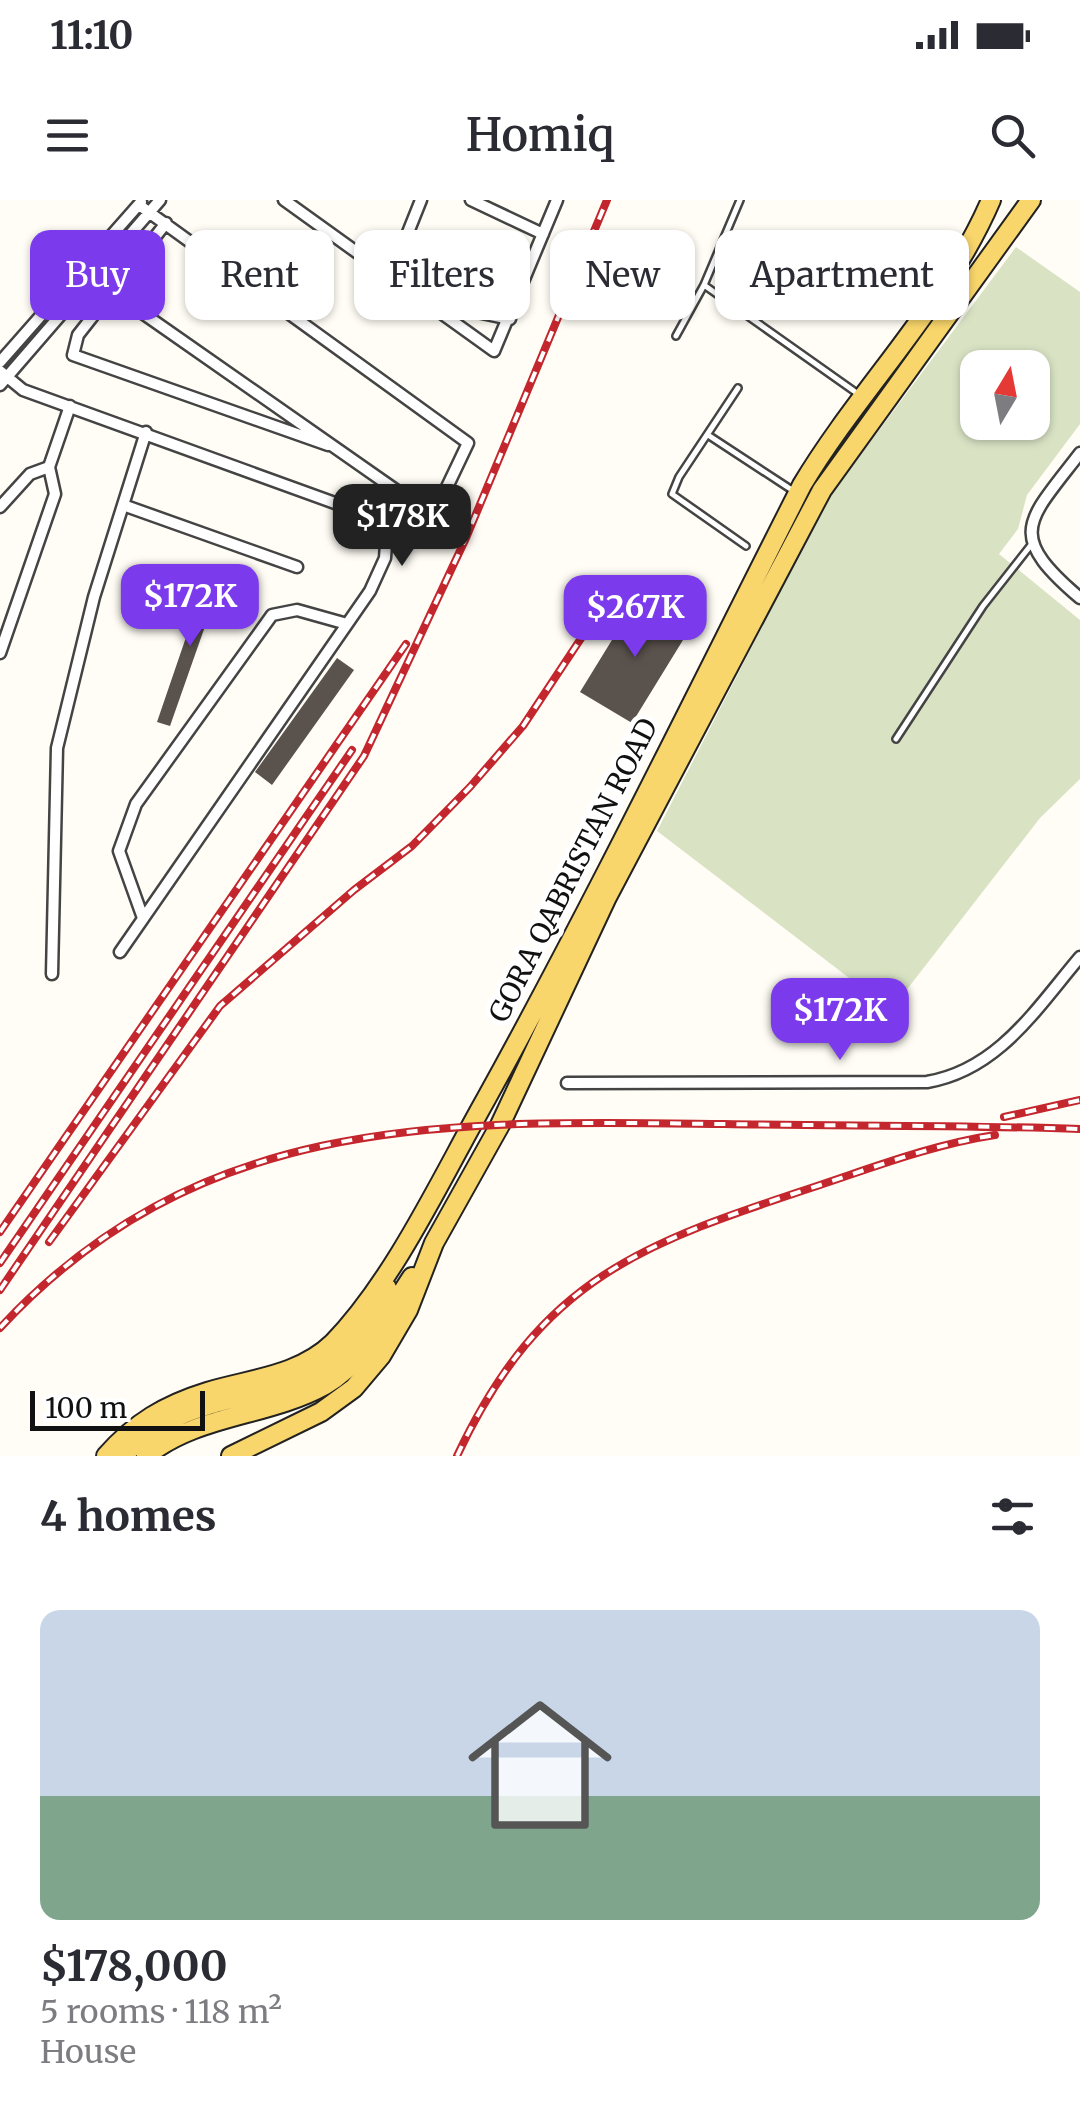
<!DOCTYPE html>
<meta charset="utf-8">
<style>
:root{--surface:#fff;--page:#f7f7f7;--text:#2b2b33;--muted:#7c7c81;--accent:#7c3aed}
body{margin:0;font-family:Merriweather,serif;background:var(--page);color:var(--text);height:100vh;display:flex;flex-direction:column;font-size:38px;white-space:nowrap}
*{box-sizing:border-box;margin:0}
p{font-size:32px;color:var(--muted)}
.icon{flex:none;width:55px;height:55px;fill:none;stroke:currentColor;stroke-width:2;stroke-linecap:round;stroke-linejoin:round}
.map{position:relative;height:1256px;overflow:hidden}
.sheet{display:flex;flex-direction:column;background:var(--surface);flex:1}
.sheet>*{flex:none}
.banner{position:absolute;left:30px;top:30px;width:1020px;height:90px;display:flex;gap:20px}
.needle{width:65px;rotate:10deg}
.controls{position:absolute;left:960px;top:150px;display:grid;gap:20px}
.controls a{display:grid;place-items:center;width:90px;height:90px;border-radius:20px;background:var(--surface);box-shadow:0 2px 8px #0004;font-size:50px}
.scale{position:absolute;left:30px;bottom:25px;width:175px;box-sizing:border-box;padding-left:10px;border:5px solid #111;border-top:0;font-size:28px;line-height:35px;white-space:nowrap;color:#111;-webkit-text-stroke:8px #fff;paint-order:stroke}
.price{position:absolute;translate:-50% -85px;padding:0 22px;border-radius:20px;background:var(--accent);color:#fff;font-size:32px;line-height:65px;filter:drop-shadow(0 2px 5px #0008)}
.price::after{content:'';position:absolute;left:50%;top:60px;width:30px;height:22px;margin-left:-15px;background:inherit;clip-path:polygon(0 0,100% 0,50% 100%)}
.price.selected{background:#222;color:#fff}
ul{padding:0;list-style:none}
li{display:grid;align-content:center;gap:20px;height:530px;padding:0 40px}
li span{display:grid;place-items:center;height:310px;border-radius:20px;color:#555}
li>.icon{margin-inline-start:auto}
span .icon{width:180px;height:180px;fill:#fffc;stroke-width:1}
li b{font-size:42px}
h2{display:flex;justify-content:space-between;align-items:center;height:120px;padding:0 40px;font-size:42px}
.tag{padding:0 35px;border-radius:20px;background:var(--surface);box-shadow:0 2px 8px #0004;font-size:35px;line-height:90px}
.tag.selected{background:var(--accent);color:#fff}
.status{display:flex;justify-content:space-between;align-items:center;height:70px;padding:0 50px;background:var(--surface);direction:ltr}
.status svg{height:28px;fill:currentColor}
header{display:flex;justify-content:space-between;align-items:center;height:130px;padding:0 40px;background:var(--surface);font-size:45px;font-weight:600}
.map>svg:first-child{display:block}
.cemetery{fill:#d9e3c4;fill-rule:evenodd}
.building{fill:#5a524d}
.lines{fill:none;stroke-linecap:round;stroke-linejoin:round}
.service-casing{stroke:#444;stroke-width:10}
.minor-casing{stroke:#444;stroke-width:15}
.primary-casing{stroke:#222;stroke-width:22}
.service{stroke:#fff;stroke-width:5}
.minor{stroke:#fff;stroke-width:10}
.primary{stroke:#f9d66b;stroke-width:18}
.rail-casing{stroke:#c4262e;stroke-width:8}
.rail{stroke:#fff;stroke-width:4;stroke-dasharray:11;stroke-linecap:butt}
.labels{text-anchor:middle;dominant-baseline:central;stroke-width:10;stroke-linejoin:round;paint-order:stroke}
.street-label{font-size:28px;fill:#111;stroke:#fff}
</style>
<div class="status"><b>11:10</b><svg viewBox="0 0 49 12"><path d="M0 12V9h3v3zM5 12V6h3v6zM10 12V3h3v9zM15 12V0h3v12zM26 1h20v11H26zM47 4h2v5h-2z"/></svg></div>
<header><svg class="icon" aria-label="menu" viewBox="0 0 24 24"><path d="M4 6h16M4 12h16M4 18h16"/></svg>Homiq<svg class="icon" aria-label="search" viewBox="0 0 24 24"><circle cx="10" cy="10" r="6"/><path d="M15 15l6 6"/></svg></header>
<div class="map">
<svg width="1080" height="1256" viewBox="0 0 1080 1256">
<rect width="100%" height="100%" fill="#fffdf5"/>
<path class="cemetery" d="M1016 47 1080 92V224L1027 295 1018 329 999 354 1080 420V579L1040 618 891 810 657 631 829 297ZM978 168H1032V222H978Z"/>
<path class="building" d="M208 373 222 378 170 526 157 522Z
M639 396 691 427 632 523 580 492Z
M337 458 354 470 272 585 255 572Z"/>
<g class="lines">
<g class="service-casing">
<path id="service" d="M704 85 861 196
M676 136 704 85 740 0
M738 188 679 277 672 294 746 346
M708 235 795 292
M896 539 983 406 1031 345"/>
</g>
<g class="minor-casing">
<path id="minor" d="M284 0 494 151 557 0
M471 0 543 34
M166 23 78 135 73 155 328 245
M391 75 421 0
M111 91 430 314 438 306 468 243 139 5
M434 103 510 119
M0 162 141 2
M0 171 23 190 379 319 387 329 385 358 370 391 120 752
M0 185 160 0
M1080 253C1027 322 1005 334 1080 398
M123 305 297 367
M0 307 30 274 49 267
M0 453 55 294 49 267 70 206
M143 718 119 651 136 604 272 415 297 410 347 424
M52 774 57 548 94 397 146 232
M567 883 927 882C998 870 1036 809 1080 757"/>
</g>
<g class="primary-casing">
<path id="primary" d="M106 1256C135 1223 165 1205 207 1192 250 1179 299 1176 333 1143 395 1079 442 977 486 899 597 698 698 490 802 285 860 188 946 105 991 0
M123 1256C210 1163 321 1231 387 1088
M146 1256C198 1214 267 1217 325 1185 366 1162 387 1114 412 1077
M231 1256 321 1212 354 1188 381 1156 408 1110 434 1043 500 925 607 697 822 290 1031 0"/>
</g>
<use href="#service" class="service"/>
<use href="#minor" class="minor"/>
<use href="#primary" class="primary"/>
<g class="rail-casing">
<path id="rail" d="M1004 917 1080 900
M0 1032 406 444
M49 1042 220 806 354 690 412 646 470 587 523 526 619 381
M0 1063 352 550
M0 1090 364 556 466 338 607 0
M0 1128C202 910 450 921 724 924 843 926 961 925 1080 929
M457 1256C541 1077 643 1043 820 985 877 966 935 944 995 935"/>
</g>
<use href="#rail" class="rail"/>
</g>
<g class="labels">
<g class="street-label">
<text transform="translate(573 670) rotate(-63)">GORA QABRISTAN ROAD</text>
</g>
</g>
</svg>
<div class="controls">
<a><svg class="needle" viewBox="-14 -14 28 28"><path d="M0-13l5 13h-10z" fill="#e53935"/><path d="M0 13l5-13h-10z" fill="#7c7c81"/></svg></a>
</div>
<div class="scale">100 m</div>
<b class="price selected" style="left:402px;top:369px">$178K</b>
<b class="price" style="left:190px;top:449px">$172K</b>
<b class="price" style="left:635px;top:460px">$267K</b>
<b class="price" style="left:840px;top:863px">$172K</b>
<div class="banner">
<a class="tag selected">Buy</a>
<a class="tag">Rent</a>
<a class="tag">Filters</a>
<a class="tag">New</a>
<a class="tag">Apartment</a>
</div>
</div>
<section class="sheet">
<h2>4 homes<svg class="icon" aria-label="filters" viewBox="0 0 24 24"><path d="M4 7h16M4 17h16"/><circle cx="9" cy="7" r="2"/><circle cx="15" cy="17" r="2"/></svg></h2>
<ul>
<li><span style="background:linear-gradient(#c9d6e8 60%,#7fa58c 0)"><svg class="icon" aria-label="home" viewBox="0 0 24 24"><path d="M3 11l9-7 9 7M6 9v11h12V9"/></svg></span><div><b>$178,000</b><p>5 rooms · 118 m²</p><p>House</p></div></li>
</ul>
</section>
